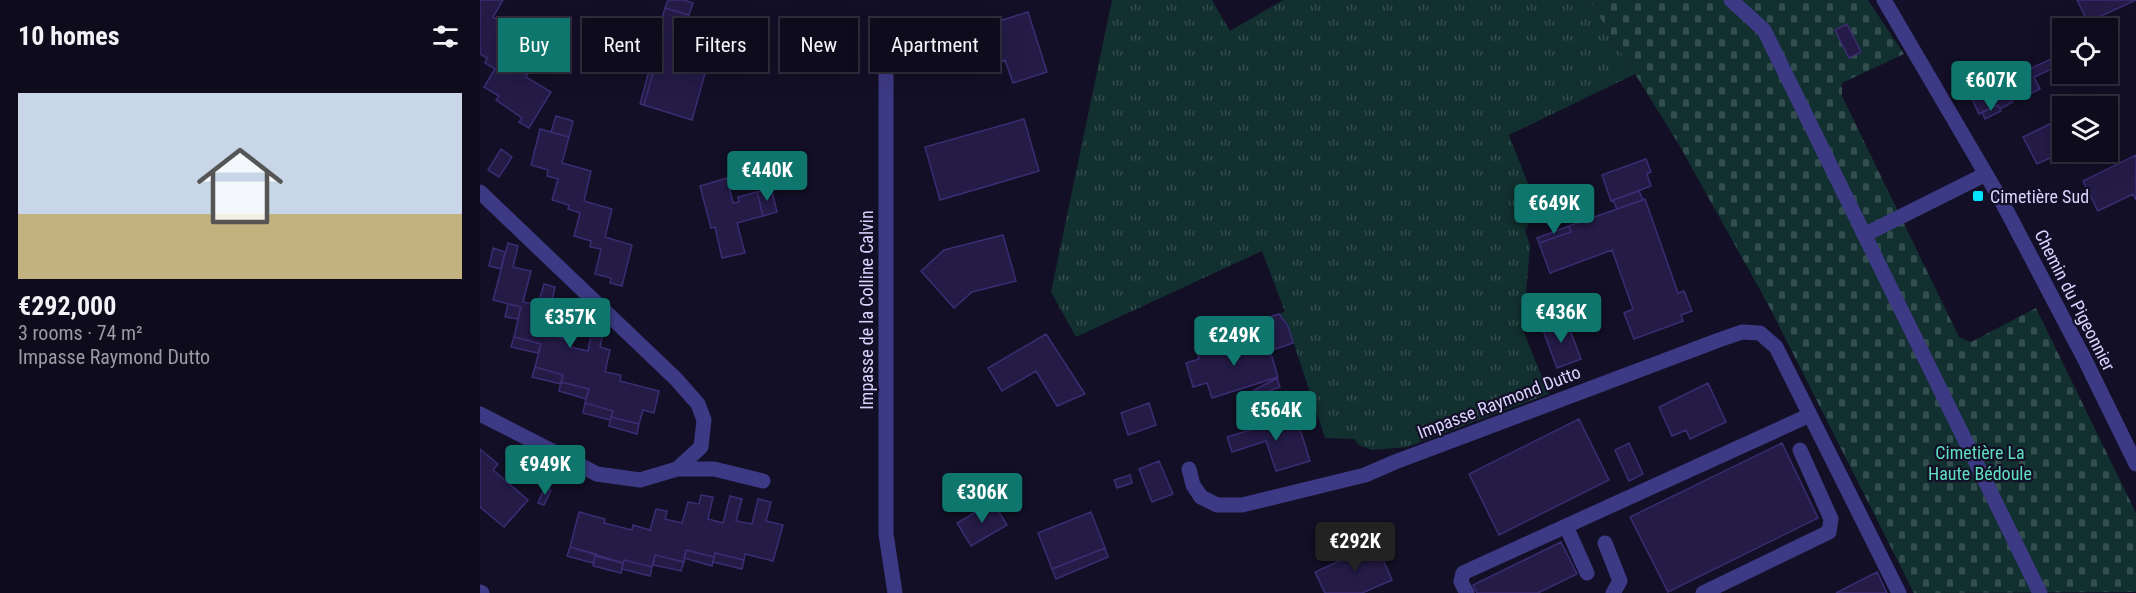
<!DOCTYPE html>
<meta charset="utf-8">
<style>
:root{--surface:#0e0b1c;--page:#1c1929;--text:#f1f3f6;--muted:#9b9ba3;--line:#2e2b3b;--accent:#0f766e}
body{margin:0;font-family:"Roboto Condensed",sans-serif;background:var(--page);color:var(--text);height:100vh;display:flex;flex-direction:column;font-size:22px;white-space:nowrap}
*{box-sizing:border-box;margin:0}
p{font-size:20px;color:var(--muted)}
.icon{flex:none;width:33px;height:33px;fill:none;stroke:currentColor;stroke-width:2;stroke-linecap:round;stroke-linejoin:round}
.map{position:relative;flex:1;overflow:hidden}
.details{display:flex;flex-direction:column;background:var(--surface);width:480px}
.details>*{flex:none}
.banner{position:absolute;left:18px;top:18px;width:570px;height:54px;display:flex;gap:12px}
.tools{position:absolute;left:1572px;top:18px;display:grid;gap:12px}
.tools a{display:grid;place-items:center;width:66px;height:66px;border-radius:0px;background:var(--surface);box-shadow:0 6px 24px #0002,0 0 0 2px var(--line);font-size:30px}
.price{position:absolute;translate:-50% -51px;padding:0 14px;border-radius:6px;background:var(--accent);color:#fff;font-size:20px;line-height:39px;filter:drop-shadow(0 2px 3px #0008)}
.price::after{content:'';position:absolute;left:50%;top:36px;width:18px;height:14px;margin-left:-9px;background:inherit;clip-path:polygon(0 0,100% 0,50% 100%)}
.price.current{background:#222;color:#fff}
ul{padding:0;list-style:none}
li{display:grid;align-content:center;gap:12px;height:318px;padding:0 18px}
li span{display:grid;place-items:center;height:186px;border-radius:0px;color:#555}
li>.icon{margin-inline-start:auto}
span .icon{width:108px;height:108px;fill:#fffc;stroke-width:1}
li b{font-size:26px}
h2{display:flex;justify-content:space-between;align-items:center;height:72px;padding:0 18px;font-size:26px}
.pill{padding:0 21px;border-radius:0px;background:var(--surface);box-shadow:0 6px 24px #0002,0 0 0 2px var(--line);font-size:21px;line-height:54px}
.pill.current{background:var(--accent);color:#fff}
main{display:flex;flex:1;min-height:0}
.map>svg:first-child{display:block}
.grass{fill:url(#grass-tufts)}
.cemetery{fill:url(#cemetery-stones)}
.building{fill:#241b47;stroke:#3b2d73;stroke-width:1.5}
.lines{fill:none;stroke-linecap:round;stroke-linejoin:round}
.lane{stroke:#3d3a85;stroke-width:15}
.street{stroke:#3d3a85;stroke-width:15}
.poi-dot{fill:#00e5ff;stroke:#130f26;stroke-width:2}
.labels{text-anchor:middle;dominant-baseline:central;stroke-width:4.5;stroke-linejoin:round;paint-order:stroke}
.poi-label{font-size:18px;fill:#d9d4ff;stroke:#130f26;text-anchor:start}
.street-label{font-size:18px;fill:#d9d4ff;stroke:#130f26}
.park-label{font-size:18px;fill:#5fe0c0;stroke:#130f26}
</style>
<main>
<section class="details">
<h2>10 homes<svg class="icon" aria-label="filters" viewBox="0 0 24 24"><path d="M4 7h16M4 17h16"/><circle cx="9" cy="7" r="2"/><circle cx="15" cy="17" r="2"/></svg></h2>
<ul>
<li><span style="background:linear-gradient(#c9d6e8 65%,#c2b280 0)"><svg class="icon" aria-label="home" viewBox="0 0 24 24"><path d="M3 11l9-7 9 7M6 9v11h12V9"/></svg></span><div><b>€292,000</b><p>3 rooms · 74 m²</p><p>Impasse Raymond Dutto</p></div></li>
</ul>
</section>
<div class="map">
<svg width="1656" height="593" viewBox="0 0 1656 593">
<defs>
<pattern id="grass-tufts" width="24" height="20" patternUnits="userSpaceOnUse" patternTransform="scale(1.5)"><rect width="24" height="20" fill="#12302f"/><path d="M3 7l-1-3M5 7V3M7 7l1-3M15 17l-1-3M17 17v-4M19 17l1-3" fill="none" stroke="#344d4e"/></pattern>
<pattern id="cemetery-stones" width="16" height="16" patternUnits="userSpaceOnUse" patternTransform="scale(1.5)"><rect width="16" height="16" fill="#12302f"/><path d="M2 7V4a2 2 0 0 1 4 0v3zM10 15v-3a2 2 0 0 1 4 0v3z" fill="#344d4e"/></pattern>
</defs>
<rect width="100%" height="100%" fill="#130f26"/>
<path class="grass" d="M632 0H732L750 31 803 0H1109L1155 74 1029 135 1059 212 1056 220 1050 223 1045 230 1050 246 1043 330 1069 394 927 447 892 450 879 445 874 439 845 438 808 326 799 314 805 312 782 251 596 337 571 292Z"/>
<path class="cemetery" d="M1109 0H1388L1424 54 1362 83V96L1479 337 1491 342 1556 308 1656 513V592L1434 593 1289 306 1198 143Z"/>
<path class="building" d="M0 0H23L13 17 38 33 24 56 49 71 46 77 71 92 49 128 39 122 42 118 16 100 19 96 4 87 15 69 5 63 7 58 0 54Z
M188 0H204L213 3 209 15 185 8Z
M1597 0H1656L1608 22Z
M185 8 209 15 198 52 214 57 213 62 227 66 212 120 164 105 174 69 161 65 167 43 174 45Z
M548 12 567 72 533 83 525 60 514 64 509 50 488 57 481 33Z
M1367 24 1381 52 1369 58 1355 30Z
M1580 55 1582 64 1554 77 1560 89 1544 97 1534 76Z
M170 67 174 69 164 105 160 104Z
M1505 88 1513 90 1516 95 1527 90 1533 102 1520 109 1518 105 1499 114 1491 97 1493 94Z
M1518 105 1521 111 1505 119 1502 112Z
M76 116 93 121 89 137 71 132Z
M1582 118 1583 152 1557 164 1543 137Z
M544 119 559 171 460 200 445 147Z
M60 129 89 137 82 163 111 171 104 201 132 209 125 237 152 245 142 286 130 283 131 278 115 274 121 249 110 247 111 241 94 236 100 213 88 209 89 205 72 200 78 179 67 176 68 170 51 165Z
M21 149 32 157 19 177 8 170Z
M1656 155V200L1653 194 1618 211 1603 181Z
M1166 159 1171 172 1167 174 1171 186 1131 201 1122 175Z
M247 178 253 203 259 202 258 197 277 192 283 216 257 223 265 253 242 258 235 227 231 228 220 186Z
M291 188 297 212 283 216 277 192Z
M1159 191 1163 200 1137 209 1133 200Z
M1165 199 1198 293 1204 291 1212 311 1201 315 1203 321 1154 339 1144 313 1153 309 1132 250 1070 273 1059 243 1091 232 1089 226Z
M1089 226 1091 232 1059 243 1057 238Z
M523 235 536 281 492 292 474 308 441 271 464 250Z
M28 243 38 246 33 267 51 271 43 302 58 305 64 284 75 287 70 310 81 314 75 336 92 341 90 347 108 351 112 330 123 333 120 347 130 350 125 372 141 375 140 381 179 391 174 413 163 410 159 424 131 417 133 411 105 403 109 389 81 382 83 375 55 367 61 344 34 337 41 307 13 300Z
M13 248 25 252 21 269 9 266Z
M28 304 41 307 38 319 25 317Z
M799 314 808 326 813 343 790 351 780 320Z
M1085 317 1090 330 1082 333 1077 320Z
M1077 320 1082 333 1090 330 1101 359 1077 368 1061 325Z
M566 334 605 394 577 406 556 371 522 391 508 368Z
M785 334 798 377 732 398 727 383 713 387 706 363 719 359 718 355Z
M34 337 61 344 58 353 31 347Z
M55 367 83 375 81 384 52 377Z
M797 378 800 387 776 396 774 390Z
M81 382 109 389 106 399 79 391Z
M1228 383 1246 422 1210 439 1206 430 1192 436 1179 407Z
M105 403 133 411 130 420 103 413Z
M669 403 676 425 648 435 641 413Z
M816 416 830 461 796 471 786 441 752 452 747 437Z
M131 417 159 424 157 434 129 426Z
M1099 419 1129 480 1019 535 989 474Z
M1149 443 1163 474 1149 481 1135 450Z
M1302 443 1338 518 1188 592 1150 517Z
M0 449 18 464 13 470 48 500 24 527 0 507Z
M679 461 693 494 672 502 659 469Z
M650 475 652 483 637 488 634 480Z
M65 487 71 490 64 505 58 503Z
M221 495 233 497 228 519 243 523 250 496 262 499 256 521 272 524 278 499 291 502 286 521 303 525 293 561 265 554 264 560 235 553 234 557 206 550 204 562 175 555 172 567 144 560 143 563 90 547 99 512 125 519 124 523 152 530 153 525 170 530 176 509 187 511 185 519 202 523 208 502 219 504Z
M513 502 527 525 491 546 477 523Z
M611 512 625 548 572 569 558 533Z
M1081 542 1097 574 1058 593H997L993 585Z
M896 544 912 580 882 593H845L835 572Z
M90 547 116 554 113 563 87 556Z
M625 548 628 557 576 579 572 569Z
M206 550 234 557 232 566 204 558Z
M235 553 264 560 262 569 233 562Z
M175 555 204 562 201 571 173 565Z
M115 556 143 563 141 573 113 566Z
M144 560 172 567 170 576 142 569Z
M1397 572 1407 593H1356Z"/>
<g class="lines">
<path class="lane" d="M1251 0 1284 30 1560 593
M1384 235 1506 174
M1086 526 1107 573
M1125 543 1140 581 1133 593
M987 593 981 582 983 573 1330 415
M1223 593 1349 532 1351 519 1320 450"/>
<path class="street" d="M1404 0 1521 200 1604 358 1656 464
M0 192 196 379 218 404 224 420 221 447 197 469 160 480 117 474 0 414
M197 469H234L283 481
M709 469 713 485 721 497 737 505H762L885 475 915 462 1239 340 1262 332 1280 333 1296 347 1419 593
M0 592 2 593
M415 593 406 534V59L416 28"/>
</g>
<rect class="poi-dot" x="1492" y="190" width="12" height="12" rx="3"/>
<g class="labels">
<g class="poi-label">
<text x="1510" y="196">Cimetière Sud</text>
</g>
<g class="street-label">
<text transform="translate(1595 300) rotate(63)">Chemin du Pigeonnier</text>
<text transform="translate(386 310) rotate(-90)">Impasse de la Colline Calvin</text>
<text transform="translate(1019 402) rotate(-21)">Impasse Raymond Dutto</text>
</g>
<g class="park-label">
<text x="1500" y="452">Cimetière La<tspan x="1500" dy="21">Haute Bédoule</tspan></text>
</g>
</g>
</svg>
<div class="tools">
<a><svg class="icon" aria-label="locate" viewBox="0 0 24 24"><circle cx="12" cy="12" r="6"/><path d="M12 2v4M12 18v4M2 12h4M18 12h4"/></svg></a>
<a><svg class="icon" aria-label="layers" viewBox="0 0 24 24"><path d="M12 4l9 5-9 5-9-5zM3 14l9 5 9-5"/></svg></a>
</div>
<b class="price" style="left:1511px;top:112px">€607K</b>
<b class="price" style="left:287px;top:202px">€440K</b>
<b class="price" style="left:1074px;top:235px">€649K</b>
<b class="price" style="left:1081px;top:344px">€436K</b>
<b class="price" style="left:90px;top:349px">€357K</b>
<b class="price" style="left:754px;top:367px">€249K</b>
<b class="price" style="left:796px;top:442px">€564K</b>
<b class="price" style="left:65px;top:496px">€949K</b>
<b class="price" style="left:502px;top:524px">€306K</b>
<b class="price current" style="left:875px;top:573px">€292K</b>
<div class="banner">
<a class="pill current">Buy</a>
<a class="pill">Rent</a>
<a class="pill">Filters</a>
<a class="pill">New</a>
<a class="pill">Apartment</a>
</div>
</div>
</main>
